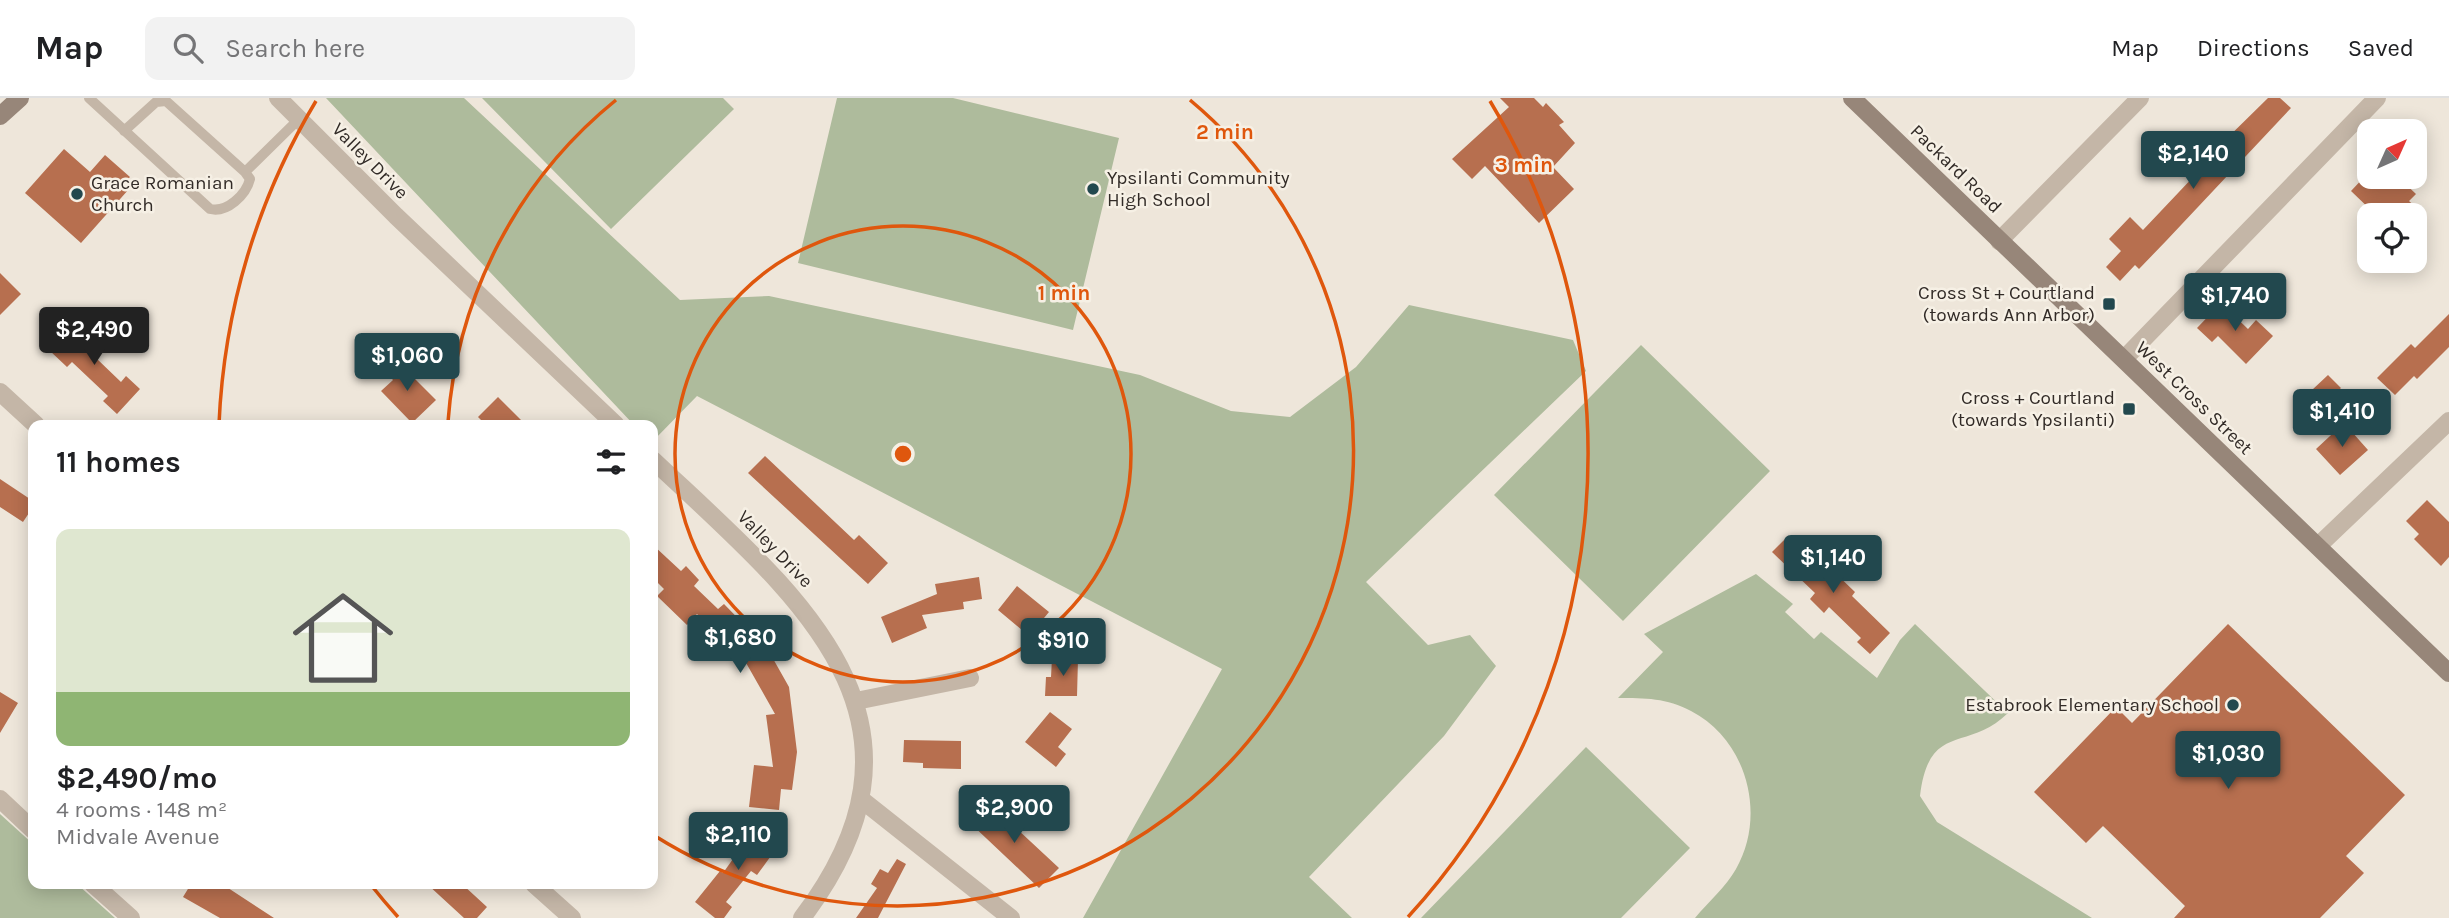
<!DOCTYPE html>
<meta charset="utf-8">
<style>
:root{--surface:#fff;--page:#f2f2f2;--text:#202124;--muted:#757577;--line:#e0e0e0;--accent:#22484e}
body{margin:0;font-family:Karla,sans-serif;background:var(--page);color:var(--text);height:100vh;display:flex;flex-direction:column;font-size:26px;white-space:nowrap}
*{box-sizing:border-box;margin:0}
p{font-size:23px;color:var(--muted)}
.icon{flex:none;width:38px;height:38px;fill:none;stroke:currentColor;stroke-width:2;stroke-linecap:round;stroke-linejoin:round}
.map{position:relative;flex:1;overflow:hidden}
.panel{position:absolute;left:28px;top:322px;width:630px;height:469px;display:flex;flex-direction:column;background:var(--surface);border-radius:14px;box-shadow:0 4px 18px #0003}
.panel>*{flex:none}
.needle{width:46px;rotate:45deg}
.tools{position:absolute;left:2357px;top:21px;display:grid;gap:14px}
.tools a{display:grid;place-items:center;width:70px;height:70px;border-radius:14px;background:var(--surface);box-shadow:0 4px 18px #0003;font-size:35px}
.price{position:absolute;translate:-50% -60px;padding:0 16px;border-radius:7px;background:var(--accent);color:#fff;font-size:23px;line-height:46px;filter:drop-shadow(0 2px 4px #0008)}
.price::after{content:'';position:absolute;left:50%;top:42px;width:21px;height:16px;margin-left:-10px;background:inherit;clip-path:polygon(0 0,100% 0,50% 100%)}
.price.active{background:#222;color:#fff}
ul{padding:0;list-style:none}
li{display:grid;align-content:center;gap:14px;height:371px;padding:0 28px}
li span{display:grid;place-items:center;height:217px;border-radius:14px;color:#555}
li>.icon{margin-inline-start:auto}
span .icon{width:126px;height:126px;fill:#fffc;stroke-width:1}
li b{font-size:30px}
h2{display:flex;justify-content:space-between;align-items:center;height:84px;padding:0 28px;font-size:30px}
header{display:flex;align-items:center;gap:42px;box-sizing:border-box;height:98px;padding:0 35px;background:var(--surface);border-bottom:2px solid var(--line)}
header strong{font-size:33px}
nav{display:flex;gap:38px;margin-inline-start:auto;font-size:24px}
.search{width:490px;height:63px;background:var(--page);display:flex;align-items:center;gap:18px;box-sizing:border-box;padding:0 24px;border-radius:14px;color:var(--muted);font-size:26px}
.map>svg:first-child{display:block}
.green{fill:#aebb9c}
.building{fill:#b76f4f}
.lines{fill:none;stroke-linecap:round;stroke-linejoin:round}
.service{stroke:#c4b6a7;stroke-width:10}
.minor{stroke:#c4b6a7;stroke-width:18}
.secondary{stroke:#978679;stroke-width:18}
.ring{fill:none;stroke:#df570d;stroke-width:3.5}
.poi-dot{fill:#22484e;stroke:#f6f0e5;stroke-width:2.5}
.labels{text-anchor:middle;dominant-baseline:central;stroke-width:5;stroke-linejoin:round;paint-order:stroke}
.street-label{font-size:19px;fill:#322b27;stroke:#f6f0e5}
.poi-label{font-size:19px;fill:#322b27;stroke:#f6f0e5;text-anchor:end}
.centre{fill:#df570d;stroke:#f6f0e5;stroke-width:3.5}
.ring-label{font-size:21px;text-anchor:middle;font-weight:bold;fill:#df570d;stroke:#f6f0e5;stroke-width:5;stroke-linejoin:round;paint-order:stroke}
</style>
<header>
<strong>Map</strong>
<div class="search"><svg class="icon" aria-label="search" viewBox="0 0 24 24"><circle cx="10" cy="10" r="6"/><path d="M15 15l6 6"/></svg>Search here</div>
<nav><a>Map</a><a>Directions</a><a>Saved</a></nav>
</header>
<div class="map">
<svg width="2449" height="820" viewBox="0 0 2449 820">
<rect width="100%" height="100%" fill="#eee6da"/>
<path class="green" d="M326 0H464L680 202 769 198 1140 277 1231 313 1290 319 1356 269 1409 207 1573 242 1586 273 1366 484 1428 547 1470 537 1496 568 1444 638 1309 779 1352 820H1083L1222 571 697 298 653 343V327H634Z
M482 0H723L734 11 611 131Z
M837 0H953L1119 40 1073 232 798 165Z
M1641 247 1770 373 1623 523 1494 397Z
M1756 476 1793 506 1785 514 1814 541 1821 534 1877 580 1900 542 1915 526 2008 615C1967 655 1929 623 1920 698L1937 724 2092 820H1695C1708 804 1726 789 1736 771 1767 717 1747 642 1691 613 1667 600 1645 600 1618 600L1663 554 1644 536Z
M1586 649 1690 750 1621 820H1421Z
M0 716 33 746V786H77L115 820H0Z"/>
<path class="building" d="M1500 0H1534L1543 9 1546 5 1564 24 1559 27 1575 45 1553 69 1574 91 1539 125 1485 68 1472 81 1452 61 1509 9Z
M2268 0H2280L2291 10 2166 143 2139 171 2135 167 2120 183 2106 169 2121 153 2109 141 2130 119 2143 132 2214 57 2212 55Z
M64 51 90 74 105 57 130 79 123 86 129 91 81 145 25 95Z
M2367 76 2380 88 2389 79H2398L2416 96 2409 103 2425 117H2376L2351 93Z
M0 175 21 196 0 217Z
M2221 205 2248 231 2256 222 2273 238 2246 266 2218 238 2212 244 2197 230Z
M2449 216V249L2417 281 2414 278 2395 297 2377 280 2411 246 2415 250Z
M74 226 102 253 96 260 121 284 126 278 140 291 117 316 103 303 108 298 72 264 67 269 49 252Z
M397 263 436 302 412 325 381 293 393 282 386 274Z
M2328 277 2341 290 2324 306 2312 292Z
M498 299 526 327H486L478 319Z
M2344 325 2368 352 2340 377 2316 351Z
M765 358 854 442 859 437 888 465 868 486 748 375Z
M0 381 33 403V409L23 424 0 409Z
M2427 402 2449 424V459L2441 468 2414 441 2419 436 2406 423Z
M1788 438 1825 474 1829 469 1855 494 1852 498 1890 535 1870 556 1857 544 1861 540 1829 509 1824 515 1810 501 1815 495 1772 454Z
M653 447 681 473 686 468 699 482 694 488 718 511 724 506 767 550 789 589 797 654 792 692 781 691 779 712 749 709 754 667 773 669 766 617 775 616 737 549 733 553 697 516 687 527 657 498 664 491 653 480Z
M979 479 982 501 963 504 964 511 922 517 927 530 892 545 881 519 937 496 935 486Z
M1017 488 1049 514 1029 538 998 512Z
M2228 526 2405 697 2346 758 2364 775 2320 820H2174L2185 808 2103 728 2086 745 2034 694 2116 609 2132 625Z
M1052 560 1078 561 1077 598H1045L1046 579H1051Z
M0 594 18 605 0 635Z
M1050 614 1072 631 1058 649 1066 656 1056 669 1025 644Z
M904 642 961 643V671L923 670V665L903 664Z
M988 704 1059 770 1039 790 969 724Z
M757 727 781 744 757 777 751 773 726 804 732 809 724 820H715L695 804 720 773 723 775Z
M897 761 906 766 878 820H856L877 790 871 786 880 771 888 775Z
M191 786H222L274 820H220L183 799Z
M427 786H462L487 809 477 820H464Z"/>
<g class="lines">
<path class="service" d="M89 0 210 111C227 115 246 97 250 81L245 74 166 3 156 4 124 33
M245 74 299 21"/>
<path class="minor" d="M278 0 396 118 616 327
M1999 143 2140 0
M2124 261 2377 0
M0 294 36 327
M653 362C794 495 955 618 802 820
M2318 448 2449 323
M856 603 970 580
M0 701 33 732
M862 702 1011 820
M93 786 131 820
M534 786 572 820"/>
<path class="secondary" d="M1852 0 2449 575
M0 18 20 0"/>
</g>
<g class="ring">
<circle cx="903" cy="356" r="228"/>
<path d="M448 324A456 456 0 0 1 616 2M1190 2A456 456 0 0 1 655 738"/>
<path d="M398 819A685 685 0 0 1 371 787M219 326A685 685 0 0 1 316 3M1490 3A685 685 0 0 1 1408 819"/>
</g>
<g class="poi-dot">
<circle cx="1093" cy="91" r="7"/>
<circle cx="77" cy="96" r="7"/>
<rect x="2102" y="199" width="14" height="14" rx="3.5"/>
<rect x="2122" y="304" width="14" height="14" rx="3.5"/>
<circle cx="2233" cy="607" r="7"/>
</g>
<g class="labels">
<g class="street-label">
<text transform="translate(370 63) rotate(45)">Valley Drive</text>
<text transform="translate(1956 71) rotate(44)">Packard Road</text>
<text transform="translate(2194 300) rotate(44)">West Cross Street</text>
<text transform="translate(775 451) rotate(46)">Valley Drive</text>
</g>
<g class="poi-label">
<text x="1107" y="80" text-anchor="start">Ypsilanti Community<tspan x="1107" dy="22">High School</tspan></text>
<text x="91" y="85" text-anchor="start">Grace Romanian<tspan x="91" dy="22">Church</tspan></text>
<text x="2095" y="195">Cross St + Courtland<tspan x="2095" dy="22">(towards Ann Arbor)</tspan></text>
<text x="2115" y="300">Cross + Courtland<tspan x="2115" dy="22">(towards Ypsilanti)</tspan></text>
<text x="2219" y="607">Estabrook Elementary School</text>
</g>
</g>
<circle cx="903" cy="356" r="10" class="centre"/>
<g class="ring-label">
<text x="1225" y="41">2 min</text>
<text x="1524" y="74">3 min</text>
<text x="1064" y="202">1 min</text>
</g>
</svg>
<div class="tools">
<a><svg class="needle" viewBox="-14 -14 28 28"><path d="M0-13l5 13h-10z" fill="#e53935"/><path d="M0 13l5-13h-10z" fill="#757577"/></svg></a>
<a><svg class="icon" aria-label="locate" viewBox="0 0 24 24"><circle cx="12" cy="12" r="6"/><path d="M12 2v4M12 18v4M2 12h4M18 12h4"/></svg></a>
</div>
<b class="price" style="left:2193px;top:93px">$2,140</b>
<b class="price" style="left:2235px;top:235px">$1,740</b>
<b class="price active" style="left:94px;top:269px">$2,490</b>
<b class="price" style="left:407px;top:295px">$1,060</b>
<b class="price" style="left:2342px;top:351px">$1,410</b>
<b class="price" style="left:1833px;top:497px">$1,140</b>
<b class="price" style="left:740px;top:577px">$1,680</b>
<b class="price" style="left:1063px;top:580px">$910</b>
<b class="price" style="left:2228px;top:693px">$1,030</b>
<b class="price" style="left:1014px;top:747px">$2,900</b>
<b class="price" style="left:738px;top:774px">$2,110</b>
<section class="panel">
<h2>11 homes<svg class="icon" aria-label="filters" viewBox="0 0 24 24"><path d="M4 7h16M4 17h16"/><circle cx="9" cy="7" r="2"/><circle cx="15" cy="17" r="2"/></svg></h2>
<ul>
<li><span style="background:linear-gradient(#dfe7d0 75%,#8fb573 0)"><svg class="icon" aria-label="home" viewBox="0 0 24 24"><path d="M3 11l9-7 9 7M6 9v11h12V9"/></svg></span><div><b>$2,490/mo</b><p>4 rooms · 148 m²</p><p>Midvale Avenue</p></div></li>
</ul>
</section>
</div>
